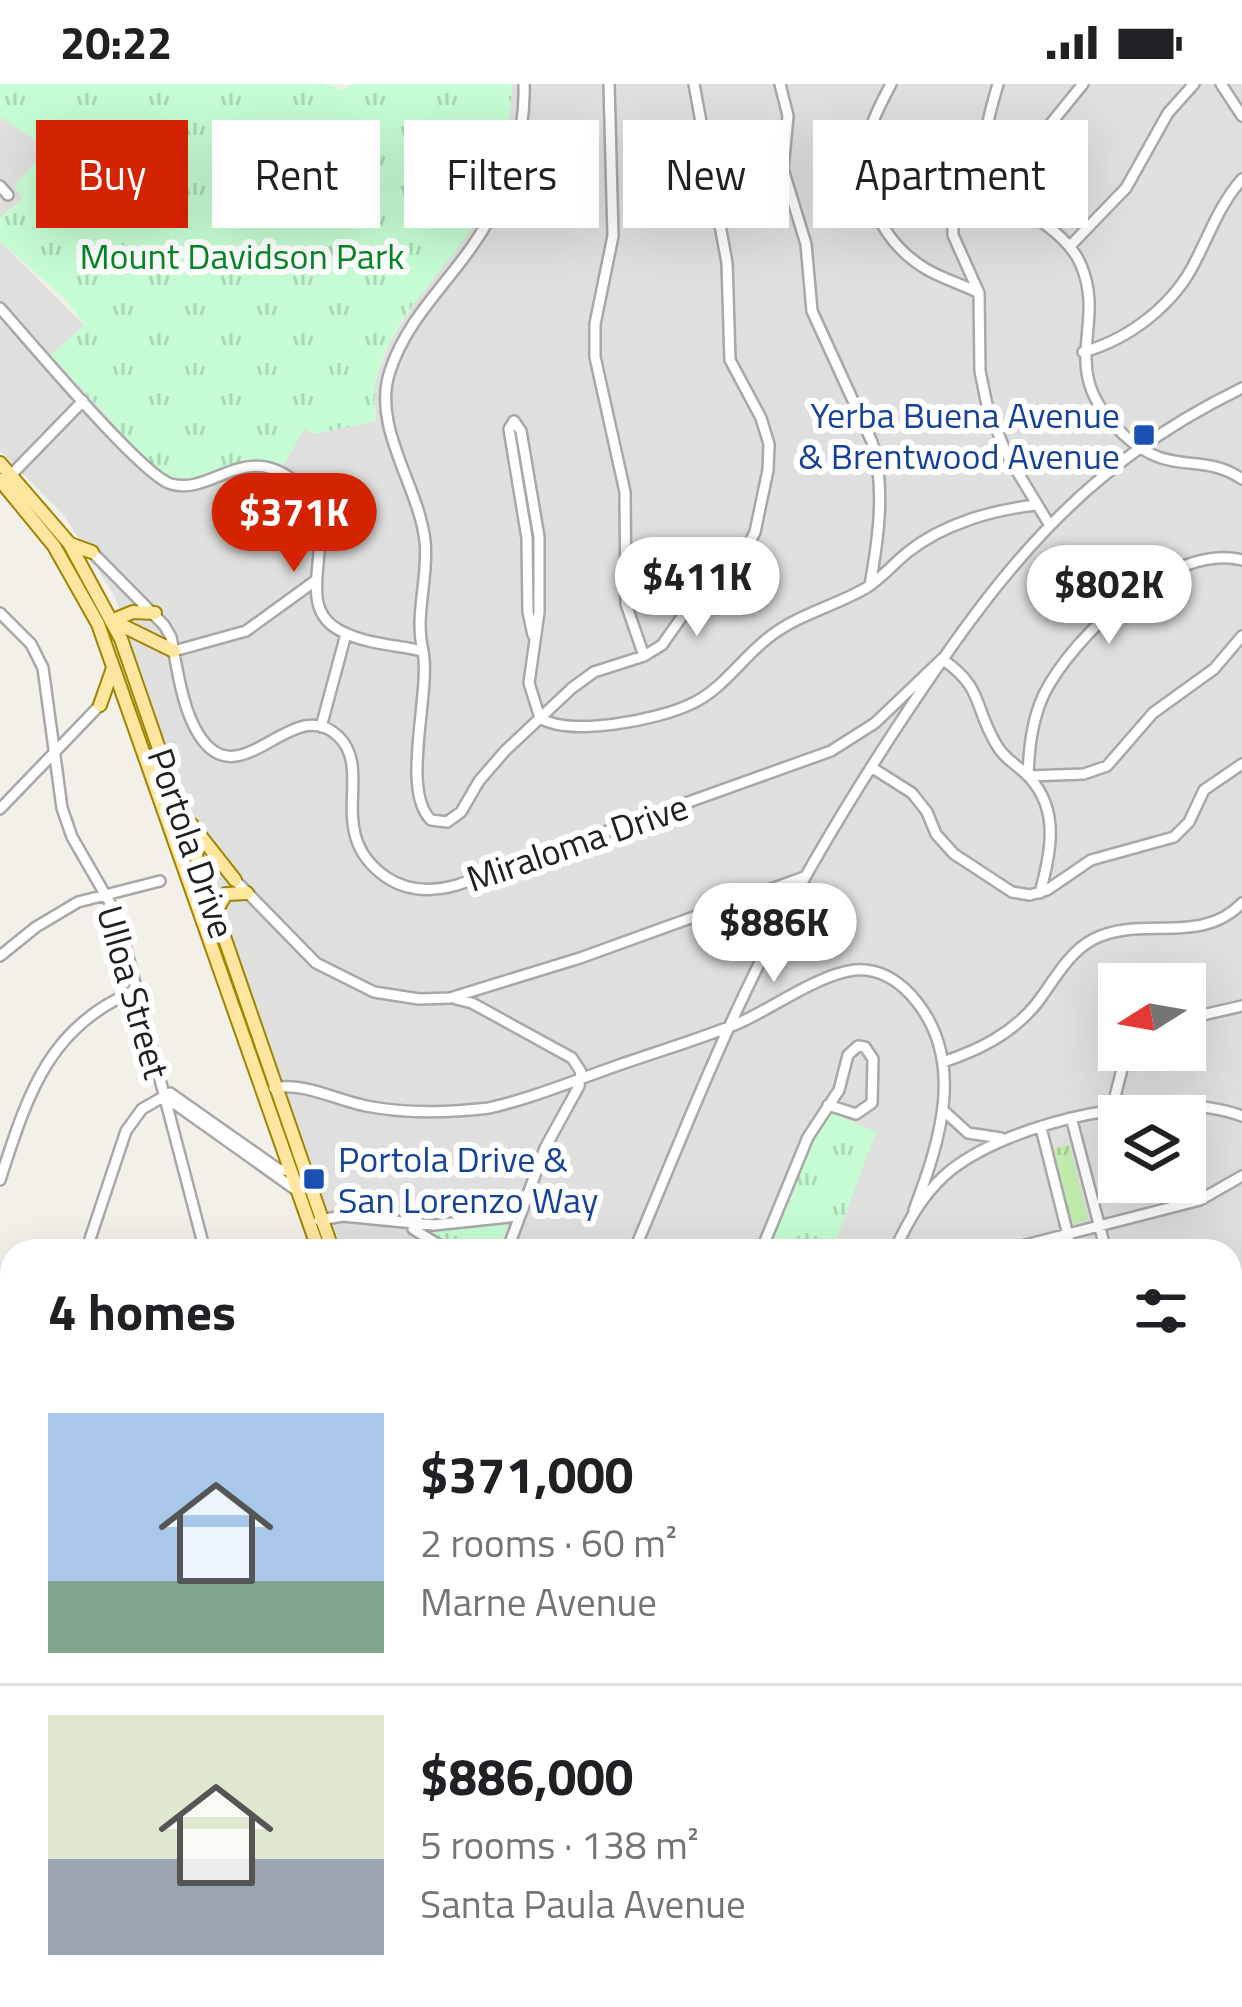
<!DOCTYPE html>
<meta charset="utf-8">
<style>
:root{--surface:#fff;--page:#f2f2f2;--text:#202124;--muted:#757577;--line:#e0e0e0;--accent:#d32300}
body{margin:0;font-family:"Titillium Web",sans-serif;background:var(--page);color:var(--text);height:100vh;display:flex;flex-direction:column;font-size:45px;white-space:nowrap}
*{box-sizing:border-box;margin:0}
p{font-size:39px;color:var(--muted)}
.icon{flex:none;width:66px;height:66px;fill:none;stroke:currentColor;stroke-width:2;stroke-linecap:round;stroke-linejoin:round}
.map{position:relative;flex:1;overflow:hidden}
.sheet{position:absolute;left:0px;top:1155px;width:1242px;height:768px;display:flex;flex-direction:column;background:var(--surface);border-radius:36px 36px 0 0;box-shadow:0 12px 48px #0002}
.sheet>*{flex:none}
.banner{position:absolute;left:36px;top:36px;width:1170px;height:108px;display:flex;gap:24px}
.needle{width:78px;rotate:259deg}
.buttons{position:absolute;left:1098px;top:879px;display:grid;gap:24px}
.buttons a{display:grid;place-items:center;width:108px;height:108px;border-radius:0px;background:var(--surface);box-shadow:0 12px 48px #0002;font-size:60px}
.price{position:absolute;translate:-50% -102px;padding:0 27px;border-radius:42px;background:#fff;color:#222;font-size:39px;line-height:78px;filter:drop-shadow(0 3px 6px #0008)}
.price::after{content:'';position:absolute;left:50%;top:72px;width:36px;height:27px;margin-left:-18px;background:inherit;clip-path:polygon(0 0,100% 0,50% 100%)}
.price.selected{background:var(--accent);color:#fff}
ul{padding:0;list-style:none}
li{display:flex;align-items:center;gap:36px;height:300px;padding:0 48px}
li+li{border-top:3px solid var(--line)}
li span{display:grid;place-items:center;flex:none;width:336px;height:240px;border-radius:0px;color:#555}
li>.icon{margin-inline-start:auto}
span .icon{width:144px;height:144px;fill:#fffc;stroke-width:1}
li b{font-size:51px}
h2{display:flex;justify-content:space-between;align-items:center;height:144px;padding:0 48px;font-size:51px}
.chip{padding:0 42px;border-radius:0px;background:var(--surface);box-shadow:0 12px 48px #0002;font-size:42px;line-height:108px}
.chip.selected{background:var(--accent);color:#fff}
.status{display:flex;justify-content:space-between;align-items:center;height:84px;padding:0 60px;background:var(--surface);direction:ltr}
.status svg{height:33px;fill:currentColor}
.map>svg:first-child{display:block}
.residential{fill:#dfdfde;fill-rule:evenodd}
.education{fill:#faffe4}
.grass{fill:url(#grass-tufts)}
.forest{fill:url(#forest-firs)}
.park{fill:url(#park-tufts)}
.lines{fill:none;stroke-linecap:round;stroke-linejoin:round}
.minor-casing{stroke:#a8a8a8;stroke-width:14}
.major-casing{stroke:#9f8500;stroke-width:16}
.minor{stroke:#fff;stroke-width:9}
.major{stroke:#ffe6a0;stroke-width:12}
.tram{stroke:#6f6f6f;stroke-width:3}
.transit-dot{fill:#1a4fb4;stroke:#fff;stroke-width:4.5}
.labels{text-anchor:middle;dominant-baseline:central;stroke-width:12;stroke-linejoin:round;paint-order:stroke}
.park-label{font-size:36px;fill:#088728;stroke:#fff}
.transit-label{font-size:36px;fill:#164399;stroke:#fff;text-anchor:end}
.street-label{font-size:36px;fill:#212121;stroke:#fff}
</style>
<div class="status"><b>20:22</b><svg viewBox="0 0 49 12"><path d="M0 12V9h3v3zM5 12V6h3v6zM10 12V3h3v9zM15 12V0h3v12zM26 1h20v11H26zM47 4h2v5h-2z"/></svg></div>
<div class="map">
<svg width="1242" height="1923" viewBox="0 0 1242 1923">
<defs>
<pattern id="grass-tufts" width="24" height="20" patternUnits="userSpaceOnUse" patternTransform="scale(3)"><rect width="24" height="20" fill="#c2edad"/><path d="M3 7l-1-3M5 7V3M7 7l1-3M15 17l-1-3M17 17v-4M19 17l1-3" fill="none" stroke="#a6cb95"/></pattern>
<pattern id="forest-firs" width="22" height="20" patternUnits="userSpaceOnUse" patternTransform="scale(3)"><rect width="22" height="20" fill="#a3d29c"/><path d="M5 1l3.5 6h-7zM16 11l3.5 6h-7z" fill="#8cb486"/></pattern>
<pattern id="park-tufts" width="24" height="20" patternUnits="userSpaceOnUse" patternTransform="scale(3)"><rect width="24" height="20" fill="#c5fcd3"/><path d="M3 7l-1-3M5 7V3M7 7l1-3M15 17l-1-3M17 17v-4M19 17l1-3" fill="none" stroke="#a9d8b5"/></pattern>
</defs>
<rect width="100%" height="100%" fill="#f2f0e8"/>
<path class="residential" d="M512 0H1242V1205L1230 1211V1167H343L284 1010 115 513 64 431 0 367V157L85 242 52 272 182 395 247 375 282 383 304 344 376 336 374 300 390 257 420 210 475 140 487 114 503 70ZM1119 900H1185V966H1119ZM1119 1032H1185V1098H1119Z
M0 33 48 64 15 102 23 114 0 134Z"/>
<path class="education" d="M1069 1911H1207L1215 1923H1079Z"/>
<path class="grass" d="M1069 1061 1088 1136 1071 1140 1053 1065Z"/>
<path class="forest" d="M979 1911H1064L1081 1923H988Z"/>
<path class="park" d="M0 0H330L341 6 353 0H512C510 49 500 101 473 142 434 203 363 257 376 337L314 350 304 345 283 383 247 375 191 394H172L157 387 51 271 84 241 67 217 0 157V134L23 115 14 102 48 64 0 33Z
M827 1027 876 1048 832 1167H764Z
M507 1140 501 1167H452L432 1150 433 1146Z
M0 1252 12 1257V1320L0 1315Z"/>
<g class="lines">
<g class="minor-casing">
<path id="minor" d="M609 0 613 152 595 240V273L625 408 626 520 644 572
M780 0 788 32 783 85 806 160 812 227 872 358C886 402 878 457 870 501
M891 0C884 14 875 29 871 44 854 98 878 156 926 185 943 195 962 200 979 209
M998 0C991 26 980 54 990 81 1005 128 1062 137 1081 181 1108 245 1053 285 1125 352 1171 394 1201 367 1242 395
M1221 0 1242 32
M0 102 8 111
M1070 162 1126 104 1168 29 1194 0
M0 224C27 254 142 392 171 400 213 412 247 353 300 402 349 448 284 521 343 548 366 560 397 561 423 567 431 610 400 706 431 736L447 738 461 728 479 697 505 667 572 604 594 588 644 572 662 561 698 510 744 470 755 448 768 386 769 360 761 334 730 276 727 179 694 0
M1083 268C1130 255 1175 220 1196 176 1211 147 1220 120 1242 95
M514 337 521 347 539 453V528L529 599 540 634C571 653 658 636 691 620 722 606 741 575 768 554 798 530 833 523 866 504 882 494 893 480 908 468 943 440 992 426 1036 421
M514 337 509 345 527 454 528 528 533 551
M12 390 83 317
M1049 440 1006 369 987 321 980 287 979 209 953 151V123L970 94 1048 43 1083 0
M92 468 164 541 171 553C177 583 182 625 199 651 240 716 293 608 338 652 375 687 323 749 386 793 408 808 432 808 457 801L831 667 875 639 942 575
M1242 476C1172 458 1073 552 1044 610 1032 636 1029 663 1028 692L1084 690 1107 682 1153 629 1214 585 1242 552
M0 529 31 560 43 584 62 724 72 753 117 831 205 1167
M174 567 246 547 315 497
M423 567C414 530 429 494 425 457 419 402 371 343 390 287 406 238 442 205 471 164 504 118 526 57 524 0
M942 575C984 604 973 621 996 660 1004 675 1018 681 1029 693 1061 727 1050 770 1040 809
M321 643 346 550
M871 683 912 709 927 728 936 750 954 770 1012 808 1030 811 1047 806 1091 776 1174 753 1189 738 1204 706 1242 680
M0 725 100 621
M235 796 316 879 374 908 419 915 450 914 580 874 804 793
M0 872 36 843 78 818 160 797
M456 915 472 919 572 974 581 988 579 1002 545 1064 507 1167
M1185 935 1242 922
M943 978C979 966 1012 950 1037 919 1053 898 1068 869 1092 856 1140 830 1200 863 1242 819
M274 1004C304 998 336 1016 366 1022 407 1030 447 1029 489 1024 533 1014 576 996 619 981 659 967 700 955 739 939 773 924 819 890 855 886 878 884 896 895 911 911 968 974 940 1057 914 1126
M164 1012 296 1106
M944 1027 968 1049 1001 1054
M1111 1028 1127 966
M1072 1037 1106 1167
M1041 1044 1072 1167
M0 1096C27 1013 48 941 137 906
M319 1136 343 1132 434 1141 518 1132
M413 1145 449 1167
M86 1167 126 1047 142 1025 170 1009 278 1085 290 1087
M634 1167C674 1072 712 975 758 882 800 797 849 716 901 637 999 489 1078 384 1242 304
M761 1167 808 1053 839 1006 848 971 858 962 865 963 873 975 872 1019 856 1030 828 1021
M894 1167C908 1138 921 1113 945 1091 1006 1037 1166 1003 1242 1032
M1002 1167 1200 1116 1242 1092
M0 1195 12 1197
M0 1330 12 1335
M1230 1330 1242 1327
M1230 1434 1242 1431
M0 1474 12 1475
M1230 1537 1242 1534
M0 1579 12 1581
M1230 1646 1242 1643
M0 1687 12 1689
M0 1819 12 1816
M239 1911 242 1923
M530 1911 534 1923
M822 1911 825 1923
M108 1923 155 1911
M659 1923 706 1911"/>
</g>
<g class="major-casing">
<path id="major" d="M0 379 69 459 121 555 333 1167
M0 396 54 462 98 540 319 1167
M70 460 92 468
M111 536 174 567
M111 537 133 528 155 529
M100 621 113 584
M191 740 235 796
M215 829 226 810 247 809
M1230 1218 1242 1214
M1230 1724 1241 1764
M1239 1761 1242 1810
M1230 1829 1242 1810
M1230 1845 1242 1852
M1230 1859 1242 1866
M1230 1905 1242 1919"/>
</g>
<use href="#minor" class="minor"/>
<use href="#major" class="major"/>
<path class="tram" d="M1230 1879 1242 1882
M237 1911 240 1923"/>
</g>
<g class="transit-dot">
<rect x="1132" y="339" width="24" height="24" rx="6"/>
<rect x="302" y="1083" width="24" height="24" rx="6"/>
</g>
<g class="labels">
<g class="park-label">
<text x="242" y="171">Mount Davidson Park</text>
</g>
<g class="transit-label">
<text x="1120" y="330">Yerba Buena Avenue<tspan x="1120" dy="41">&amp; Brentwood Avenue</tspan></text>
<text x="338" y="1074" text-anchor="start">Portola Drive &amp;<tspan x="338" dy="41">San Lorenzo Way</tspan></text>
</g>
<g class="street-label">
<text transform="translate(577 758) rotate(-19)">Miraloma Drive</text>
<text transform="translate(192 759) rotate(71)">Portola Drive</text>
<text transform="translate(134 908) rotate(74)">Ulloa Street</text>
</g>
</g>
</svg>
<div class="buttons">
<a><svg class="needle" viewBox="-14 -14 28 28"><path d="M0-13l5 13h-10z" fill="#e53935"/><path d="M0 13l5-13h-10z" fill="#757577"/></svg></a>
<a><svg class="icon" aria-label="layers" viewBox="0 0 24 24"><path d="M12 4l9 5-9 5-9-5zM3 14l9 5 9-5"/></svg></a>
</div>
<b class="price selected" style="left:294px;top:491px">$371K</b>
<b class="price" style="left:697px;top:555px">$411K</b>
<b class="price" style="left:1109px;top:563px">$802K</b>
<b class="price" style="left:774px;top:901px">$886K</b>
<div class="banner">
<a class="chip selected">Buy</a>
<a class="chip">Rent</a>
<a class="chip">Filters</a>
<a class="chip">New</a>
<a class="chip">Apartment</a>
</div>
<section class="sheet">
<h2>4 homes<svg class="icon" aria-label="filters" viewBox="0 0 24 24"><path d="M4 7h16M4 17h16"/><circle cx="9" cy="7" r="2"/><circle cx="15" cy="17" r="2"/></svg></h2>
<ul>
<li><span style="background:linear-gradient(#a9c7e8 70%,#7fa58c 0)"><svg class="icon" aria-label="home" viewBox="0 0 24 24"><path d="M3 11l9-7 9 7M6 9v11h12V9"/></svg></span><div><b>$371,000</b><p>2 rooms · 60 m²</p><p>Marne Avenue</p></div></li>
<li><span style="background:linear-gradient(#dfe7d0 60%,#9aa5b1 0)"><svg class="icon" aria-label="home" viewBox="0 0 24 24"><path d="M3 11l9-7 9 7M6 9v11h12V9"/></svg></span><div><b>$886,000</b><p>5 rooms · 138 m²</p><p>Santa Paula Avenue</p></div></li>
</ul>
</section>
</div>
